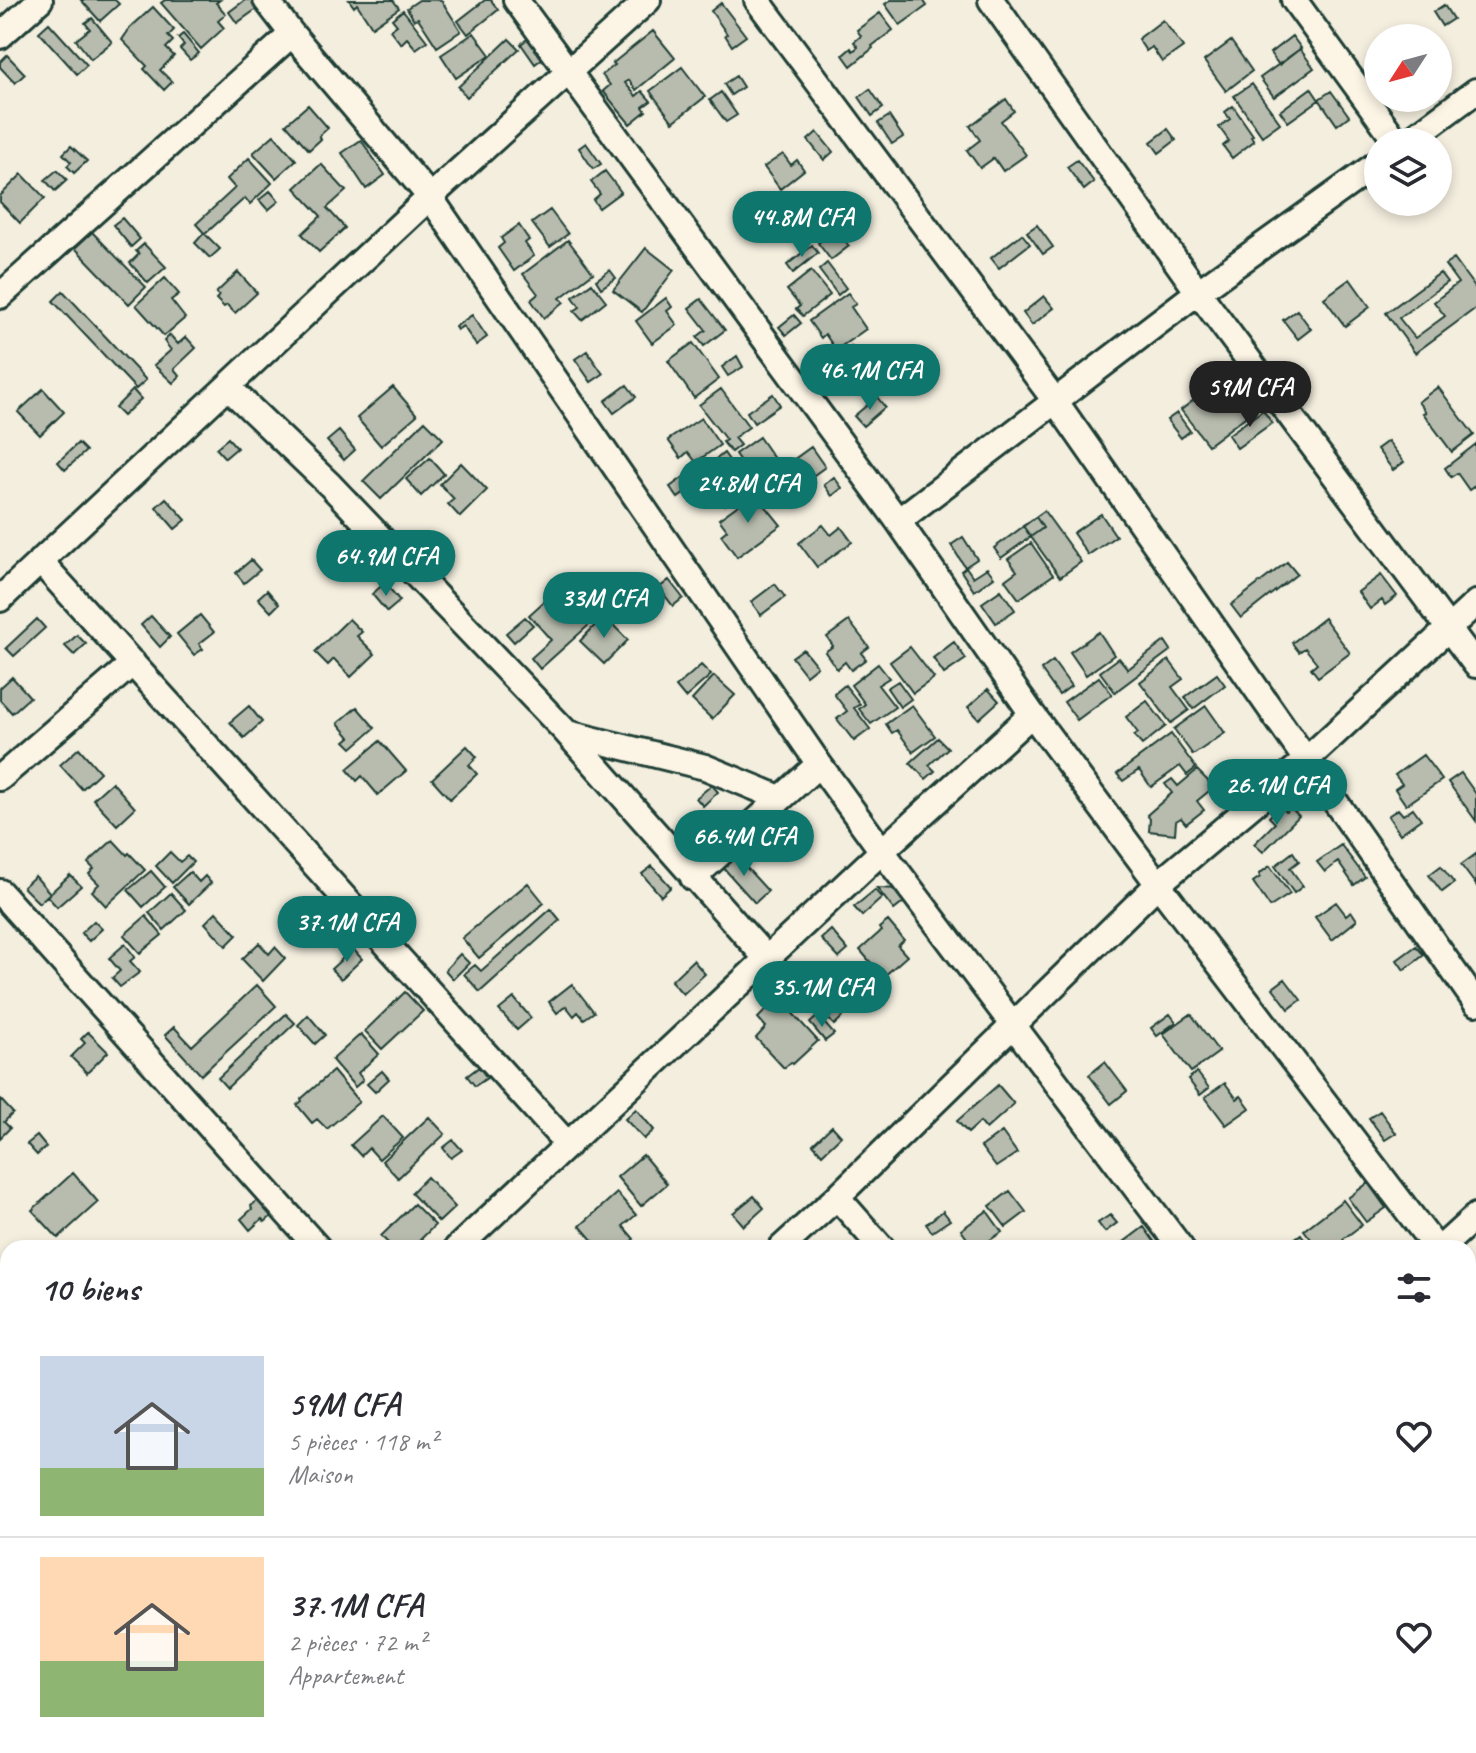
<!DOCTYPE html>
<html lang="fr">
<meta charset="utf-8">
<style>
:root{--surface:#fff;--page:#f2f2f3;--text:#2b2b33;--muted:#7c7c81;--line:#e1e1e2;--accent:#0f766e}
body{margin:0;font-family:Caveat,sans-serif;background:var(--page);color:var(--text);height:100vh;display:flex;flex-direction:column;font-size:30px;white-space:nowrap}
*{box-sizing:border-box;margin:0}
p{font-size:26px;color:var(--muted)}
.icon{flex:none;width:44px;height:44px;fill:none;stroke:currentColor;stroke-width:2;stroke-linecap:round;stroke-linejoin:round}
.map{position:relative;flex:1;overflow:hidden}
.sheet{position:absolute;left:0px;top:1240px;width:1476px;height:514px;display:flex;flex-direction:column;background:var(--surface);border-radius:24px 24px 0 0;box-shadow:0 4px 12px #0003}
.sheet>*{flex:none}
.needle{width:52px;rotate:234deg}
.tools{position:absolute;left:1364px;top:24px;display:grid;gap:16px}
.tools a{display:grid;place-items:center;width:88px;height:88px;border-radius:50%;background:var(--surface);box-shadow:0 4px 12px #0003;font-size:40px}
.price{position:absolute;translate:-50% -68px;padding:0 18px;border-radius:28px;background:var(--accent);color:#fff;font-size:26px;line-height:52px;filter:drop-shadow(0 2px 4px #0008)}
.price::after{content:'';position:absolute;left:50%;top:48px;width:24px;height:18px;margin-left:-12px;background:inherit;clip-path:polygon(0 0,100% 0,50% 100%)}
.price.active{background:#222;color:#fff}
ul{padding:0;list-style:none}
li{display:flex;align-items:center;gap:24px;height:200px;padding:0 40px}
li+li{border-top:2px solid var(--line)}
li span{display:grid;place-items:center;flex:none;width:224px;height:160px;border-radius:0px;color:#555}
li>.icon{margin-inline-start:auto}
span .icon{width:96px;height:96px;fill:#fffc;stroke-width:1}
li b{font-size:34px}
h2{display:flex;justify-content:space-between;align-items:center;height:96px;padding:0 40px;font-size:34px}
.map>svg:first-child{display:block}
.building{fill:#b8bcae;stroke:#1f3d34;stroke-width:2}
.lines{fill:none;stroke-linecap:round;stroke-linejoin:round}
.street-casing{stroke:#1f3d34;stroke-width:30}
.street{stroke:#fcf5e5;stroke-width:24}
</style>
<div class="map">
<svg width="1476" height="1753" viewBox="0 0 1476 1753">
<rect width="100%" height="100%" fill="#f3eede"/>
<filter id="ink" filterUnits="userSpaceOnUse"><feTurbulence type="fractalNoise" baseFrequency=".0125" numOctaves="2"/><feDisplacementMap in="SourceGraphic" scale="16" xChannelSelector="R" yChannelSelector="G"/><feConvolveMatrix kernelMatrix="1 2 1 2 8 2 1 2 1" color-interpolation-filters="sRGB"/></filter>
<g filter="url(#ink)">
<path class="building" d="M81 0H115L119 4 100 21Z
M165 0H220L216 3 226 14 218 21 224 28 201 49 161 3Z
M245 0H253L258 8 237 23 229 12Z
M349 0H393L399 8 372 27 357 4 354 7Z
M419 0H441L461 31 437 47 418 18 414 20 407 8Z
M485 0H491L498 10 468 34 458 21Z
M891 0H923L927 6 900 25 885 4Z
M721 3 746 36 732 46 725 35 727 34 711 11Z
M1444 5 1453 19 1442 26 1433 12Z
M153 7 174 30 168 36 173 41 166 48 174 56 160 70 172 82 164 90 144 69 147 66 122 40 130 28Z
M403 10 427 41 416 49 407 38 401 44 390 30 397 25 392 19Z
M880 13 893 30 872 46 873 48 851 66 843 55 851 48 853 51 858 47 854 42 861 36 857 30Z
M92 18 112 42 91 59 76 40 90 29 85 23Z
M1163 20 1183 47 1162 62 1152 47 1146 51 1138 39Z
M49 23 87 65 77 74 39 32Z
M653 31 675 58 636 90 629 80 625 83 636 96 642 91 651 101 643 107 646 111 630 124 603 91 610 85 602 75 615 65 613 63Z
M474 33 490 55 456 78 441 55Z
M183 34 199 53 190 60 180 49 184 45 178 38Z
M532 35 547 55 535 64 521 44Z
M1292 36 1301 48 1279 65 1270 53Z
M509 39 519 49 467 97 458 87Z
M1231 41 1252 71 1226 91 1204 61Z
M1300 49 1314 68 1274 97 1260 78Z
M7 55 25 74 15 83 0 67V62Z
M682 67 705 97 673 122 650 91Z
M736 76 743 87 731 95 724 84Z
M1252 84 1280 123 1262 136 1234 96Z
M1311 88 1319 100 1288 122 1280 111Z
M870 89 883 108 872 116 859 97Z
M1331 91 1349 116 1337 125 1319 99Z
M721 92 737 115 726 122 710 100Z
M1006 99 1014 111 1001 121 1026 155 1003 171 994 158 980 168 967 150 980 140 970 126Z
M308 105 328 128 319 136 321 139 309 150 286 124Z
M1233 106 1253 135 1251 136 1254 141 1232 158 1223 146 1229 141 1219 127 1230 119 1225 112Z
M889 116 903 137 892 144 878 123Z
M1168 129 1176 140 1159 153 1151 142Z
M817 132 833 152 824 160 808 140Z
M274 135 296 160 276 178 253 153Z
M361 140 385 175 366 189 342 153Z
M586 143 601 164 593 169 579 148Z
M71 146 87 161 74 173 67 166 71 162 63 154Z
M783 154 791 165 797 160 804 170 780 189 764 167Z
M249 158 272 183 250 204 245 198 205 234 196 224 235 188 227 179Z
M1077 160 1094 182 1084 190 1067 167Z
M321 164 346 191 327 208 345 228 319 252 302 234 321 216 295 188Z
M57 170 67 180 55 191 45 180Z
M605 171 621 192 599 208 593 200 600 194 591 182Z
M22 174 45 198 20 223 0 202V196Z
M270 191 279 201 268 210 259 200Z
M550 210 568 234 550 247 532 223Z
M122 218 140 239 131 247 113 225Z
M842 224 848 232 842 237 849 246 831 260 818 243Z
M519 225 529 240 525 243 534 256 514 271 498 248 504 243 501 238Z
M1037 225 1053 247 1043 254 1027 232Z
M92 232 146 287 129 304 75 248Z
M204 233 220 249 210 258 195 243Z
M1022 234 1030 244 999 268 991 258Z
M568 240 593 273 560 298 564 302 544 318 531 300 538 294 523 274Z
M144 244 166 267 148 283 130 263 139 254 136 251Z
M812 245 818 253 793 273 787 265Z
M646 248 674 270 642 312 613 290Z
M1454 259 1476 289V308L1415 353 1386 313 1440 273 1447 282 1399 318 1415 338 1445 316 1434 302 1458 283 1445 265Z
M827 263 846 288 838 295 819 270Z
M610 270 616 278 601 288 596 280Z
M811 271 830 295 803 316 796 309 800 306 787 290Z
M238 272 257 293 235 313 227 305 224 307 216 299 219 296 216 293Z
M165 278 179 294 171 300 185 318 164 336 136 305Z
M1350 279 1370 307 1345 326 1324 298Z
M592 283 606 301 582 320 574 311 580 307 573 297Z
M63 291 146 380 136 389 53 301Z
M848 293 856 304 851 307 866 329 836 350 825 334 821 338 809 321Z
M1044 296 1054 308 1032 325 1023 313Z
M666 298 672 307 667 311 677 325 652 343 636 321Z
M701 299 725 330 704 346 697 337 706 330 689 308Z
M1297 310 1311 329 1298 339 1283 320Z
M472 315 487 337 476 345 463 326 457 330 455 327Z
M794 315 801 323 786 335 779 327Z
M170 335 178 344 186 337 196 348 174 369 180 376 173 383 154 365 171 350 164 341Z
M693 343 719 379 694 398 668 361Z
M851 346 858 356 832 375 825 365Z
M587 351 603 374 591 382 575 359Z
M737 356 743 367 728 376 722 367Z
M1222 378 1249 414 1208 445 1181 410Z
M627 385 636 397 614 413 605 401Z
M393 387 417 415 381 446 357 418Z
M1438 387 1474 435 1452 452 1423 413 1426 412 1418 402Z
M43 389 64 412 40 435 18 412Z
M721 389 749 427 734 438 740 445 731 452 723 442 726 440 699 405Z
M133 390 141 399 123 416 115 408Z
M773 394 780 405 754 423 747 412Z
M877 397 885 407 863 426 854 416Z
M1263 410 1272 423 1237 448 1228 435Z
M1177 413 1190 431 1181 438 1167 420Z
M701 418 720 445 696 462 688 452 681 458 668 440Z
M425 421 443 439 381 499 363 481Z
M339 431 355 450 344 460 327 441Z
M759 437 779 466 756 483 735 454Z
M228 438 237 448 225 458 216 448Z
M1388 441 1404 462 1393 470 1377 449Z
M78 443 86 451 65 470 58 462Z
M1476 444V485L1469 490 1457 473 1451 477 1445 468Z
M811 447 825 467 796 488 782 468Z
M724 453 736 470 739 468 752 485 725 505 713 489 708 492 696 475Z
M430 458 444 474 421 496 406 479Z
M461 463 487 490 460 517 448 504 454 499 440 484Z
M688 474 696 485 678 498 670 487Z
M834 477 842 488 832 496 824 485Z
M755 493 781 525 737 557 721 535 727 530 719 519Z
M166 498 186 520 175 529 156 507Z
M1044 511 1081 562 1060 577 1023 526Z
M1101 514 1116 536 1088 555 1073 533Z
M1036 517 1043 528 1001 558 994 548Z
M823 525 831 535 841 527 852 542 817 567 799 543Z
M963 537 977 559 965 567 951 545Z
M1031 543 1053 575 1019 599 1005 580 1017 571 1008 559Z
M251 560 260 570 244 583 236 573Z
M1287 562 1297 574 1241 618 1231 605Z
M966 567 973 577 987 568 994 577 974 591 961 571Z
M1381 575 1397 596 1385 605 1382 600 1370 609 1358 592Z
M569 579 600 615 540 669 531 658 551 640 529 615Z
M669 580 683 598 673 606 659 588Z
M385 583 400 601 387 612 372 594Z
M775 584 785 597 761 615 751 602Z
M267 590 279 604 271 612 258 598Z
M1001 590 1015 610 996 623 982 603Z
M200 615 214 632 199 644 203 649 194 655 177 634Z
M151 616 170 637 160 647 141 625Z
M604 616 628 640 604 664 580 641Z
M525 617 533 625 514 642 506 633Z
M1324 618 1350 653 1318 677 1311 668 1317 663 1305 648 1299 652 1292 643Z
M37 619 45 628 14 656 6 648Z
M349 619 362 632 357 636 375 654 351 677 334 659 328 665 315 652Z
M849 621 869 647 861 653 866 659 851 670 845 662 837 669 825 652 833 646 827 637Z
M1099 632 1114 655 1086 675 1070 652Z
M77 635 86 644 74 655 65 646Z
M1165 641 1171 650 1115 692 1100 672 1119 658 1128 669Z
M954 642 966 659 944 674 933 658Z
M910 647 934 678 913 693 890 662Z
M803 649 817 666 806 675 792 657Z
M1169 660 1183 679 1172 687 1189 710 1171 723 1140 682Z
M1053 661 1071 686 1059 695 1041 670Z
M878 664 889 678 878 685 895 707 871 724 859 709 865 704 851 685Z
M701 665 711 675 685 698 676 687Z
M1217 674 1225 685 1193 709 1185 697Z
M714 676 735 695 712 719 692 700Z
M12 677 30 697 12 713 0 700V688Z
M1099 677 1112 694 1077 720 1064 702Z
M898 681 911 699 900 707 887 688Z
M845 685 860 704 854 708 870 729 854 741 837 719 847 711 834 694Z
M988 689 999 701 979 719 968 707Z
M1147 701 1166 726 1142 745 1134 736 1138 733 1126 717Z
M912 705 935 736 913 752 897 730 892 733 886 724Z
M249 706 262 722 244 738 230 722Z
M1206 706 1225 733 1193 755 1174 729Z
M357 707 375 728 352 748 345 741 350 737 338 723Z
M1171 734 1196 768 1187 775 1180 766 1151 787 1139 770 1123 781 1117 774Z
M938 738 948 748 929 765 935 771 926 779 910 763Z
M380 741 406 771 378 795 362 776 357 781 347 769Z
M467 746 477 757 469 765 477 774 450 799 432 779Z
M79 748 100 772 82 789 60 765Z
M1423 755 1442 780 1406 805 1395 789 1402 784 1395 775Z
M1197 770 1214 787 1197 801 1204 810 1186 824 1181 818 1176 821 1175 834 1149 831 1150 819 1147 815 1172 793 1165 784 1172 779 1178 786Z
M1461 773 1476 794V821L1448 782Z
M112 782 135 808 117 825 93 799Z
M712 785 718 792 703 806 696 798Z
M1280 806 1286 812 1291 808 1299 816 1263 852 1254 844 1275 823 1269 817Z
M1413 808 1421 819 1400 834 1388 816 1398 809 1403 815Z
M113 840 127 855 129 853 145 870 106 906 92 891 99 884 89 874 94 869 88 863Z
M1341 845 1365 877 1354 885 1338 862 1325 872 1317 862Z
M170 852 180 862 187 856 193 862 172 883 156 866Z
M1293 852 1299 861 1290 868 1303 886 1294 893 1275 866Z
M733 853 768 891 755 903 720 864Z
M1476 854V885L1461 865Z
M652 866 671 887 661 896 642 874Z
M1270 866 1290 894 1270 907 1253 882 1260 877 1259 874Z
M1441 866 1454 883 1442 892 1429 875Z
M151 871 165 887 143 907 128 890Z
M190 872 199 882 205 876 211 883 189 904 173 887Z
M70 875 81 886 57 907 47 896Z
M35 876 50 893 39 903 23 887Z
M528 883 544 903 479 958 462 938Z
M877 888 900 889 908 899 894 910Z
M875 890 882 898 862 916 854 907Z
M171 893 186 910 164 930 149 913Z
M1336 902 1346 915 1351 911 1357 920 1332 940 1315 917Z
M551 909 560 920 480 992 464 974 475 965 481 971Z
M339 910 358 932 346 942 327 921Z
M216 912 237 935 226 946 205 923Z
M146 916 162 935 140 953 124 935Z
M94 921 102 929 89 941 81 933Z
M888 921 904 940 898 946 907 956 883 977 860 950 881 931 879 928Z
M831 930 848 950 839 958 821 939Z
M259 943 269 954 275 947 285 958 263 981 242 959Z
M125 944 135 957 130 961 140 972 120 987 112 978 120 971 109 958Z
M1416 946 1424 955 1404 970 1397 960Z
M353 949 362 959 341 979 331 969Z
M460 954 469 963 453 979 445 970Z
M693 960 705 974 683 994 671 981Z
M808 964 850 1010 834 1025 792 979Z
M779 975 797 997 783 1011 787 1007 818 1041 793 1064 791 1062 784 1068 756 1038 766 1027 758 1018 770 1006 765 1001 772 994 765 988Z
M1285 979 1301 1000 1289 1009 1273 988Z
M572 984 594 1012 584 1019 578 1012 574 1016 566 1006 557 1013 549 1002Z
M257 985 276 1006 201 1075 165 1035 174 1027 192 1046Z
M405 992 423 1011 382 1049 365 1031Z
M514 998 531 1018 517 1030 499 1010Z
M286 1014 295 1023 227 1088 218 1078Z
M1170 1014 1176 1022 1157 1036 1151 1028Z
M1191 1014 1219 1052 1191 1072 1163 1034Z
M308 1015 325 1035 315 1044 298 1025Z
M818 1016 834 1034 825 1041 810 1023Z
M88 1032 108 1052 87 1073 71 1057 85 1043 81 1039Z
M361 1034 379 1054 358 1073 363 1080 355 1087 332 1060Z
M1105 1062 1127 1091 1111 1104 1089 1075Z
M479 1067 487 1078 475 1086 467 1076Z
M333 1071 359 1102 327 1129 317 1119 312 1123 297 1105 302 1101 301 1099Z
M382 1071 389 1079 375 1092 367 1084Z
M1197 1072 1209 1088 1200 1095 1188 1079Z
M1225 1083 1237 1099 1241 1096 1250 1108 1226 1125 1205 1097Z
M998 1085 1014 1104 986 1129 980 1122 968 1133 957 1121Z
M0 1099 13 1113 4 1122 10 1128 0 1138Z
M636 1109 654 1130 644 1139 625 1119Z
M1380 1111 1396 1133 1385 1140 1369 1118Z
M383 1116 403 1138 379 1159 369 1148 361 1156 351 1145Z
M429 1117 445 1134 398 1178 382 1161Z
M832 1126 841 1136 822 1154 813 1144Z
M1002 1132 1017 1153 996 1167 981 1147Z
M37 1136 46 1147 37 1155 27 1144Z
M453 1140 462 1150 451 1158 443 1148Z
M643 1155 667 1184 641 1206 617 1177Z
M73 1173 98 1202 58 1238 32 1210Z
M427 1177 455 1207 439 1222 411 1193Z
M1368 1183 1386 1208 1366 1222 1348 1198Z
M1010 1191 1026 1212 1006 1227 990 1206Z
M617 1193 636 1215 623 1226 634 1239 624 1248H608L604 1243 599 1248 580 1226Z
M754 1196 764 1208 744 1226 733 1213Z
M260 1198 274 1214 265 1222 262 1219 250 1230 241 1219 252 1209 251 1206Z
M1343 1200 1362 1225 1343 1239 1348 1248H1318L1304 1230Z
M414 1204 435 1225 412 1248H393L381 1236Z
M943 1211 950 1220 932 1232 926 1224Z
M987 1211 1002 1232 978 1248H974L961 1230Z
M1110 1215 1117 1223 1105 1232 1098 1223Z
M1144 1227 1156 1244 1151 1248H1116Z
M1301 1234 1311 1248H1282Z
M1470 1437 1476 1444 1475 1465 1468 1457V1438Z
M1468 1624 1476 1633V1654L1469 1660Z
M457 1746H501L494 1753H459L455 1748Z
M1024 1746H1057L1058 1747 1051 1753H1031Z"/>
<g class="lines">
<g class="street-casing">
<path id="street" d="M266 0 292 34 430 197 819 764 882 851 1181 1248
M516 0 898 521 1032 714 1158 884 1436 1248
M757 0 1056 402 1476 1003
M991 0 1198 292 1476 665
M1294 0 1397 142
M0 36 40 0
M1407 142 1476 91
M0 296 292 34
M228 387 330 485 567 733 767 959
M898 521 1198 292 1378 163
M40 561 568 1145
M0 599 430 197 648 0
M567 733 705 767 780 798
M0 778 133 663
M693 878 819 764
M0 892 318 1248
M837 1197 882 1248
M457 1248 882 851 1032 714
M781 1248 837 1197 1158 884 1305 761 1476 603
M1441 1248 1476 1216
M0 1288 8 1297
M0 1404 8 1396
M1468 1514 1476 1507
M1468 1559 1476 1569
M0 1678 8 1671
M198 1746 204 1753
M396 1746 402 1753
M234 1753 242 1746
M575 1753 582 1746
M894 1753 901 1746
M1233 1753 1240 1746"/>
</g>
<use href="#street" class="street"/>
</g>
</g>
</svg>
<div class="tools">
<a><svg class="needle" viewBox="-14 -14 28 28"><path d="M0-13l5 13h-10z" fill="#e53935"/><path d="M0 13l5-13h-10z" fill="#7c7c81"/></svg></a>
<a><svg class="icon" aria-label="layers" viewBox="0 0 24 24"><path d="M12 4l9 5-9 5-9-5zM3 14l9 5 9-5"/></svg></a>
</div>
<b class="price" style="left:802px;top:259px">44.8M CFA</b>
<b class="price" style="left:870px;top:412px">46.1M CFA</b>
<b class="price active" style="left:1250px;top:429px">59M CFA</b>
<b class="price" style="left:748px;top:525px">24.8M CFA</b>
<b class="price" style="left:386px;top:598px">64.9M CFA</b>
<b class="price" style="left:604px;top:640px">33M CFA</b>
<b class="price" style="left:1277px;top:827px">26.1M CFA</b>
<b class="price" style="left:744px;top:878px">66.4M CFA</b>
<b class="price" style="left:347px;top:964px">37.1M CFA</b>
<b class="price" style="left:822px;top:1029px">35.1M CFA</b>
<section class="sheet">
<h2>10 biens<svg class="icon" aria-label="filters" viewBox="0 0 24 24"><path d="M4 7h16M4 17h16"/><circle cx="9" cy="7" r="2"/><circle cx="15" cy="17" r="2"/></svg></h2>
<ul>
<li><span style="background:linear-gradient(#c9d6e8 70%,#8fb573 0)"><svg class="icon" aria-label="home" viewBox="0 0 24 24"><path d="M3 11l9-7 9 7M6 9v11h12V9"/></svg></span><div><b>59M CFA</b><p>5 pièces · 118 m²</p><p>Maison</p></div><svg class="icon" aria-label="heart" viewBox="0 0 24 24"><path d="M12 20l-8-8c-3-5 5-10 8-4 3-6 11-1 8 4z"/></svg></li>
<li><span style="background:linear-gradient(#ffd9b3 65%,#8fb573 0)"><svg class="icon" aria-label="home" viewBox="0 0 24 24"><path d="M3 11l9-7 9 7M6 9v11h12V9"/></svg></span><div><b>37.1M CFA</b><p>2 pièces · 72 m²</p><p>Appartement</p></div><svg class="icon" aria-label="heart" viewBox="0 0 24 24"><path d="M12 20l-8-8c-3-5 5-10 8-4 3-6 11-1 8 4z"/></svg></li>
</ul>
</section>
</div>
